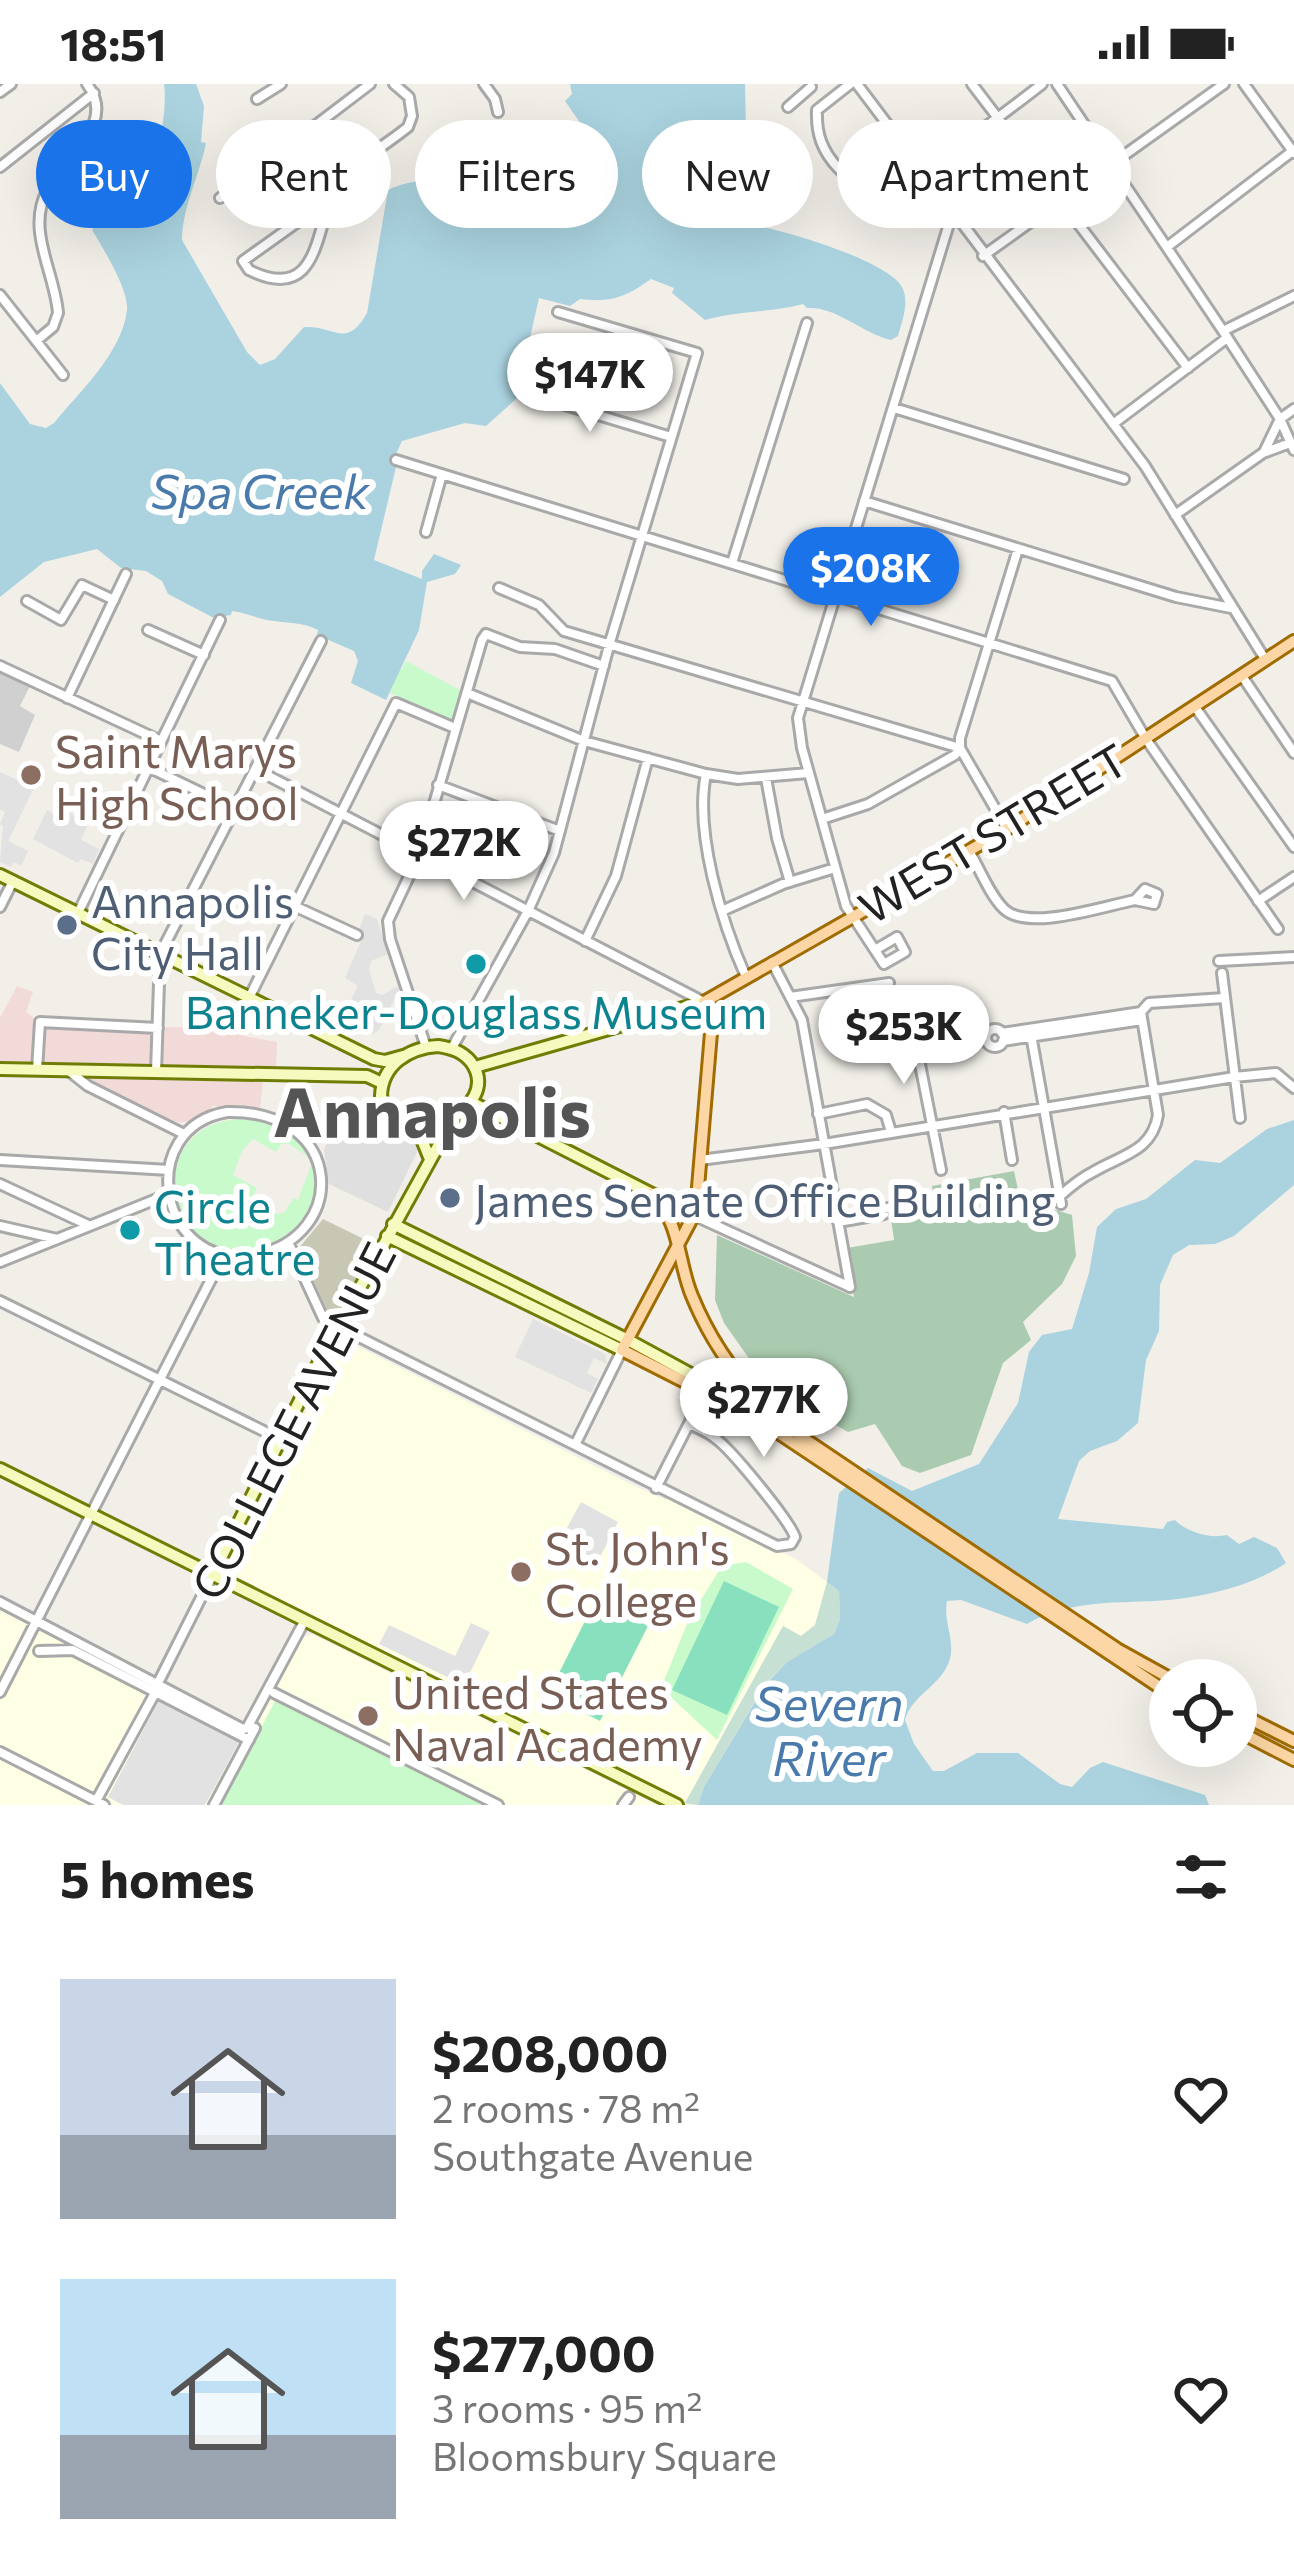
<!DOCTYPE html>
<meta charset="utf-8">
<style>
:root{--surface:#fff;--page:#f2f2f2;--text:#222;--muted:#767676;--accent:#1a73e8}
body{margin:0;font-family:Commissioner,sans-serif;background:var(--page);color:var(--text);height:100vh;display:flex;flex-direction:column;font-size:45px;white-space:nowrap}
*{box-sizing:border-box;margin:0}
p{font-size:39px;color:var(--muted)}
.icon{flex:none;width:66px;height:66px;fill:none;stroke:currentColor;stroke-width:2;stroke-linecap:round;stroke-linejoin:round}
.map{position:relative;height:1721px;overflow:hidden}
.sheet{display:flex;flex-direction:column;background:var(--surface);flex:1}
.sheet>*{flex:none}
.guide{position:absolute;left:36px;top:36px;width:1224px;height:108px;display:flex;gap:24px}
.controls{position:absolute;left:1149px;top:1575px;display:grid;gap:24px}
.controls a{display:grid;place-items:center;width:108px;height:108px;border-radius:50%;background:var(--surface);box-shadow:0 12px 48px #0002;font-size:60px}
.price{position:absolute;translate:-50% -102px;padding:0 27px;border-radius:42px;background:#fff;color:#222;font-size:39px;line-height:78px;filter:drop-shadow(0 3px 6px #0008)}
.price::after{content:'';position:absolute;left:50%;top:72px;width:36px;height:27px;margin-left:-18px;background:inherit;clip-path:polygon(0 0,100% 0,50% 100%)}
.price.active{background:var(--accent);color:#fff}
ul{padding:0;list-style:none}
li{display:flex;align-items:center;gap:36px;height:300px;padding:0 60px}
li span{display:grid;place-items:center;flex:none;width:336px;height:240px;border-radius:0px;color:#555}
li>.icon{margin-inline-start:auto}
span .icon{width:144px;height:144px;fill:#fffc;stroke-width:1}
li b{font-size:51px}
h2{display:flex;justify-content:space-between;align-items:center;height:144px;padding:0 60px;font-size:51px}
.chip{padding:0 42px;border-radius:54px;background:var(--surface);box-shadow:0 12px 48px #0002;font-size:42px;line-height:108px}
.chip.active{background:var(--accent);color:#fff}
.status{display:flex;justify-content:space-between;align-items:center;height:84px;padding:0 60px;background:var(--surface);direction:ltr}
.status svg{height:33px;fill:currentColor}
.map>svg:first-child{display:block}
.residential{fill:#e0dfdf}
.commercial{fill:#f2dad9}
.education{fill:#ffffe5}
.religious{fill:#d0d0d0}
.construction{fill:#c7c7b4}
.wetland{fill:#c6e0d4}
.cemetery{fill:#aacbaf}
.park{fill:#c8facc;fill-rule:evenodd}
.pitch{fill:#88e0be}
.parking{fill:#e2e2e2}
.water{fill:#aad3df}
.lines{fill:none;stroke-linecap:round;stroke-linejoin:round}
.street-casing{stroke:#a9a9a9;stroke-width:14}
.secondary-casing{stroke:#707d05;stroke-width:16}
.primary-casing{stroke:#a06b00;stroke-width:16}
.street{stroke:#fff;stroke-width:8}
.secondary{stroke:#f7fabf;stroke-width:10}
.primary{stroke:#fcd6a4;stroke-width:10}
.education-dot{fill:#8d6e63;stroke:#fff;stroke-width:4.5}
.service-dot{fill:#5c6f8a;stroke:#fff;stroke-width:4.5}
.culture-dot{fill:#0f9aa8;stroke:#fff;stroke-width:4.5}
.labels{text-anchor:middle;dominant-baseline:central;stroke-width:12;stroke-linejoin:round;paint-order:stroke}
.education-label{font-size:45px;fill:#785e54;stroke:#fff;text-anchor:start}
.street-label{font-size:45px;fill:#222;stroke:#fff}
.service-label{font-size:45px;fill:#4e5e75;stroke:#fff;text-anchor:start}
.culture-label{font-size:45px;fill:#0d838f;stroke:#fff}
.water-label{font-size:48px;font-style:italic;fill:#4a7aab;stroke:#fff}
.town-label{font-size:69px;font-weight:bold;fill:#555;stroke:#fff}
</style>
<div class="status"><b>18:51</b><svg viewBox="0 0 49 12"><path d="M0 12V9h3v3zM5 12V6h3v6zM10 12V3h3v9zM15 12V0h3v12zM26 1h20v11H26zM47 4h2v5h-2z"/></svg></div>
<div class="map">
<svg width="1294" height="1721" viewBox="0 0 1294 1721">
<rect width="100%" height="100%" fill="#f2efe9"/>
<path class="residential" d="M372 1039 405 1048 419 1064 388 1128 329 1100 324 1065 329 1056 343 1046Z"/>
<path class="commercial" d="M17 902 33 908 26 928 37 936 38 948 52 941 231 944 243 941 244 952 277 958 276 987H264L260 1024 212 1022 211 1030 197 1031 196 1038H176L86 997V985L0 982V934Z"/>
<path class="education" d="M343 1255 635 1402 666 1416 669 1411 796 1475 827 1498 815 1541 801 1552 783 1542 685 1719 231 1490 228 1479Z
M0 1526 247 1650 298 1555 312 1550 657 1721H0Z"/>
<path class="religious" d="M0 586 31 600 20 622 35 631 19 668 0 660Z"/>
<path class="construction" d="M323 1135 372 1159 341 1234 327 1226 299 1164Z"/>
<path class="wetland" d="M827 1498 839 1507 840 1535 834 1550 787 1578 765 1600 704 1703 698 1721 685 1719 783 1542 801 1552 815 1541Z"/>
<path class="cemetery" d="M1014 1087 1020 1115 1072 1131 1076 1172 1062 1200 1023 1238 1031 1256 1003 1279 971 1371 920 1389 902 1382 875 1340 848 1348 770 1304 724 1239 715 1216 717 1151 854 1213 847 1164 894 1156 891 1135 936 1127 932 1102Z"/>
<path class="park" d="M406 577 462 607 452 636 390 609 398 583 402 585Z
M240 1035C259 1036 286 1043 301 1056 332 1080 312 1134 285 1153 274 1161 256 1166 242 1167 160 1173 145 1039 240 1035ZM253 1055 276 1068 281 1060H289L313 1076 298 1116 293 1114 285 1128 277 1130 256 1119 253 1112 257 1104 233 1091 242 1067Z
M746 1478 793 1505 717 1656 661 1604 689 1535 722 1482Z
M276 1615 487 1721H221Z"/>
<path class="pitch" d="M724 1497 779 1523 727 1631 672 1606Z
M596 1515 648 1542 600 1637 548 1611Z"/>
<path class="parking" d="M0 688 34 704 8 757 28 767 21 782 14 778 11 783 0 778 3 742 0 740 5 728 0 725Z
M64 725 88 740 81 756 99 765 93 780 81 775 78 779 33 755 47 726 59 734Z
M365 830 377 835 388 870 371 877 369 886 376 909 382 911 398 902 399 906 379 946 373 950 368 948 372 925 351 915 358 902 345 894 363 852 359 846Z
M533 1235 605 1270 607 1280 594 1274 587 1289 598 1295 591 1309 515 1273Z
M581 1418 618 1438 598 1477 581 1468 577 1473 557 1462Z
M471 1539 490 1548 464 1601 379 1560 389 1541 455 1572Z
M159 1616 239 1658 205 1721H123L108 1713Z"/>
<path class="water" d="M164 0H196L204 22 201 58 206 59C200 90 182 124 182 156L247 268 260 281 275 275 304 243C335 241 346 266 367 229L388 106C425 88 462 102 501 93 529 85 558 57 581 40L565 17 572 10 570 0H745L747 90 755 112 751 116 757 142C787 147 892 178 903 205 909 220 902 237 898 252L891 256C862 249 836 222 807 224L803 220C770 229 739 226 705 236L672 209 674 204 651 195C626 213 611 219 580 215L570 222 539 214 516 315 486 342 465 339 402 357 392 379 396 383 374 476 422 495V487L434 470 461 481 455 490 427 498 419 546 386 616 351 599 358 577 354 567 317 551 318 546C302 538 293 540 275 537 261 536 247 529 232 527L231 531 214 534 168 510 162 497 146 487 121 484 97 465 44 478 0 513V299L30 340 46 344 54 339C80 307 122 269 127 226 129 206 103 164 92 146 110 117 112 127 134 108 157 90 168 28 164 0Z
M1294 1036V1101L1234 1152 1215 1160 1189 1161 1173 1171 1160 1201 1159 1247 1146 1276 1138 1339 1117 1357 1090 1367 1079 1377 1058 1435 1163 1445 1167 1438 1175 1436C1187 1448 1209 1455 1227 1451L1239 1460 1254 1453 1277 1464 1286 1479C1251 1503 1197 1515 1154 1517 1112 1519 1065 1517 1027 1540L961 1516 947 1517C943 1537 955 1556 950 1575 942 1602 911 1611 905 1636L914 1660 933 1687H944L977 1669H1018L1060 1700 1072 1703 1090 1684 1103 1678 1205 1711 1209 1721H698L704 1703 765 1601 787 1578 834 1550 840 1535 839 1507 827 1498 839 1409 868 1384 912 1407 979 1380 1018 1319 1029 1268 1042 1251 1072 1245 1089 1189 1097 1143 1116 1125 1146 1115 1195 1076 1220 1079 1267 1045Z"/>
<g class="lines">
<g class="street-casing">
<path id="street" d="M484 0 495 15 498 28
M850 0 817 26C816 50 822 67 839 85 882 129 931 84 968 56 993 37 1018 19 1042 0
M857 0 1145 382 1265 575
M972 0 1188 284
M1057 0 1223 247 1280 335 1294 366
M1244 0 1294 69
M0 8 11 0
M257 15 281 0
M788 23 811 3
M0 83 94 9
M220 114 370 0
M329 131 306 132 243 177 249 186C321 222 315 141 335 106 350 81 386 61 408 43L412 32 409 13 394 0
M1167 163 1294 66
M983 172 1224 0
M0 211 63 291
M1223 247 1294 212
M36 257 53 243 58 229C55 189 26 146 47 107 64 73 118 40 87 0
M522 308 671 353
M894 324 1124 395
M1113 340 1227 254
M1264 368 1280 335 1294 325
M396 376 1112 597 1146 655 1278 845
M864 417 1176 513 1231 524
M1175 431 1263 369 1290 359
M426 448 442 390
M732 479 807 239
M499 504 539 521 564 547 960 664
M27 517 61 536 82 501 114 516
M148 546 204 571
M0 582 161 657
M1242 592 1294 669
M467 609 584 657 706 690 738 695 808 689
M67 614 126 490
M1195 623 1294 763
M148 683 233 724
M255 685 704 918
M706 690C694 748 722 839 746 893
M766 694 777 754 790 798
M438 701 560 747
M822 735 868 720 955 671 960 664
M1007 745 960 664V654L1018 465
M969 767C980 785 989 810 1004 825 1028 848 1104 822 1135 816
M1145 805 1157 810 1154 820 1135 816Z
M1258 817 1294 793
M294 822 357 851
M0 823 13 797
M724 826 783 800 835 784
M78 829 220 536
M585 857 616 792 648 674
M875 866 897 853 905 868 884 880 846 822 802 664 798 634 952 130
M1219 877 1294 873
M772 878 802 936 850 1203
M1222 889 1240 1034
M906 910 941 1086
M790 913 889 899
M249 914 396 619 455 644
M986 954a9 9 0 1 1 18 0a9 9 0 1 1-18 0Z
M1030 945 1061 1120
M1002 949 1141 928 1149 919 1224 914
M1003 957 1142 936
M426 963 390 855 388 837 419 771 482 556 486 550 520 563 555 565 604 582
M452 964 528 827 554 769 610 558 697 269 558 228
M37 986 40 938 158 944
M69 987 88 1002 184 1050
M156 988 160 870 321 557
M227 1028C346 1025 349 1154 254 1171 159 1188 133 1044 227 1028Z
M1004 1028 1012 1076
M818 1030 867 1020 886 1031 891 1048
M305 1053 387 1028
M0 1076 169 1086
M700 1076 824 1060 1234 993 1276 989 1294 1004
M0 1100 88 1141
M1060 1112C1070 1103 1081 1094 1093 1088 1121 1071 1152 1068 1158 1031L1141 928
M693 1131 848 1202
M838 1138 884 1130 883 1125 908 1120
M0 1142 57 1155
M288 1158 323 1234 329 1238 777 1462 791 1460 795 1453C789 1436 731 1365 715 1354 708 1348 697 1344 689 1340
M0 1178 169 1110
M0 1217 280 1355
M575 1361 622 1266
M656 1404 701 1316
M0 1518 243 1645 247 1644 305 1536
M39 1567 73 1566 249 1656
M158 1599 213 1490
M0 1608 223 1172
M274 1609 498 1721
M0 1668 104 1721
M96 1717 155 1609
M214 1721 255 1644
M623 1721 629 1713"/>
</g>
<g class="secondary-casing">
<path id="secondary" d="M0 791 374 975 385 977 403 972
M438 962C451 964 462 967 471 978 506 1025 400 1075 381 1012 382 981 408 964 438 962Z
M475 983 704 918
M0 985 367 992 382 999
M471 1018 693 1131
M409 1041 421 1053 429 1073
M393 1140 628 1256 779 1338
M387 1152 622 1266
M0 1385 677 1721
M213 1490 318 1280 453 1035"/>
</g>
<g class="primary-casing">
<path id="primary" d="M649 1110C681 1133 677 1177 692 1212 716 1271 757 1321 809 1358L1117 1565 1173 1596
M1170 1610 756 1334 622 1266 696 1127 712 937 711 925 704 918 1007 745 1294 557
M1236 1628 1294 1657
M1236 1646 1294 1676"/>
</g>
<use href="#street" class="street"/>
<use href="#secondary" class="secondary"/>
<use href="#primary" class="primary"/>
</g>
<g class="education-dot">
<circle cx="31" cy="691" r="12"/>
<circle cx="521" cy="1488" r="12"/>
<circle cx="368" cy="1632" r="12"/>
</g>
<g class="service-dot">
<circle cx="67" cy="841" r="12"/>
<circle cx="450" cy="1114" r="12"/>
</g>
<g class="culture-dot">
<circle cx="476" cy="880" r="12"/>
<circle cx="130" cy="1146" r="12"/>
</g>
<g class="labels">
<g class="education-label">
<text x="55" y="665">Saint Marys<tspan x="55" dy="52">High School</tspan></text>
<text x="545" y="1462">St. John's<tspan x="545" dy="52">College</tspan></text>
<text x="392" y="1606">United States<tspan x="392" dy="52">Naval Academy</tspan></text>
</g>
<g class="street-label">
<text transform="translate(992 748) rotate(-31)">WEST STREET</text>
<text transform="translate(292 1336) rotate(-63)">COLLEGE AVENUE</text>
</g>
<g class="service-label">
<text x="91" y="815">Annapolis<tspan x="91" dy="52">City Hall</tspan></text>
<text x="474" y="1114">James Senate Office Building</text>
</g>
<g class="culture-label">
<text x="476" y="926">Banneker-Douglass Museum</text>
<text x="154" y="1120" text-anchor="start">Circle<tspan x="154" dy="52">Theatre</tspan></text>
</g>
<g class="water-label">
<text x="260" y="405">Spa Creek</text>
<text x="829" y="1617">Severn<tspan x="829" dy="55">River</tspan></text>
</g>
<g class="town-label">
<text x="432" y="1025">Annapolis</text>
</g>
</g>
</svg>
<div class="controls">
<a><svg class="icon" aria-label="locate" viewBox="0 0 24 24"><circle cx="12" cy="12" r="6"/><path d="M12 2v4M12 18v4M2 12h4M18 12h4"/></svg></a>
</div>
<b class="price" style="left:590px;top:351px">$147K</b>
<b class="price active" style="left:871px;top:545px">$208K</b>
<b class="price" style="left:464px;top:819px">$272K</b>
<b class="price" style="left:904px;top:1003px">$253K</b>
<b class="price" style="left:764px;top:1376px">$277K</b>
<div class="guide">
<a class="chip active">Buy</a>
<a class="chip">Rent</a>
<a class="chip">Filters</a>
<a class="chip">New</a>
<a class="chip">Apartment</a>
</div>
</div>
<section class="sheet">
<h2>5 homes<svg class="icon" aria-label="filters" viewBox="0 0 24 24"><path d="M4 7h16M4 17h16"/><circle cx="9" cy="7" r="2"/><circle cx="15" cy="17" r="2"/></svg></h2>
<ul>
<li><span style="background:linear-gradient(#c9d6e8 65%,#9aa5b1 0)"><svg class="icon" aria-label="home" viewBox="0 0 24 24"><path d="M3 11l9-7 9 7M6 9v11h12V9"/></svg></span><div><b>$208,000</b><p>2 rooms · 78 m²</p><p>Southgate Avenue</p></div><svg class="icon" aria-label="heart" viewBox="0 0 24 24"><path d="M12 20l-8-8c-3-5 5-10 8-4 3-6 11-1 8 4z"/></svg></li>
<li><span style="background:linear-gradient(#bfe0f5 65%,#9aa5b1 0)"><svg class="icon" aria-label="home" viewBox="0 0 24 24"><path d="M3 11l9-7 9 7M6 9v11h12V9"/></svg></span><div><b>$277,000</b><p>3 rooms · 95 m²</p><p>Bloomsbury Square</p></div><svg class="icon" aria-label="heart" viewBox="0 0 24 24"><path d="M12 20l-8-8c-3-5 5-10 8-4 3-6 11-1 8 4z"/></svg></li>
</ul>
</section>
